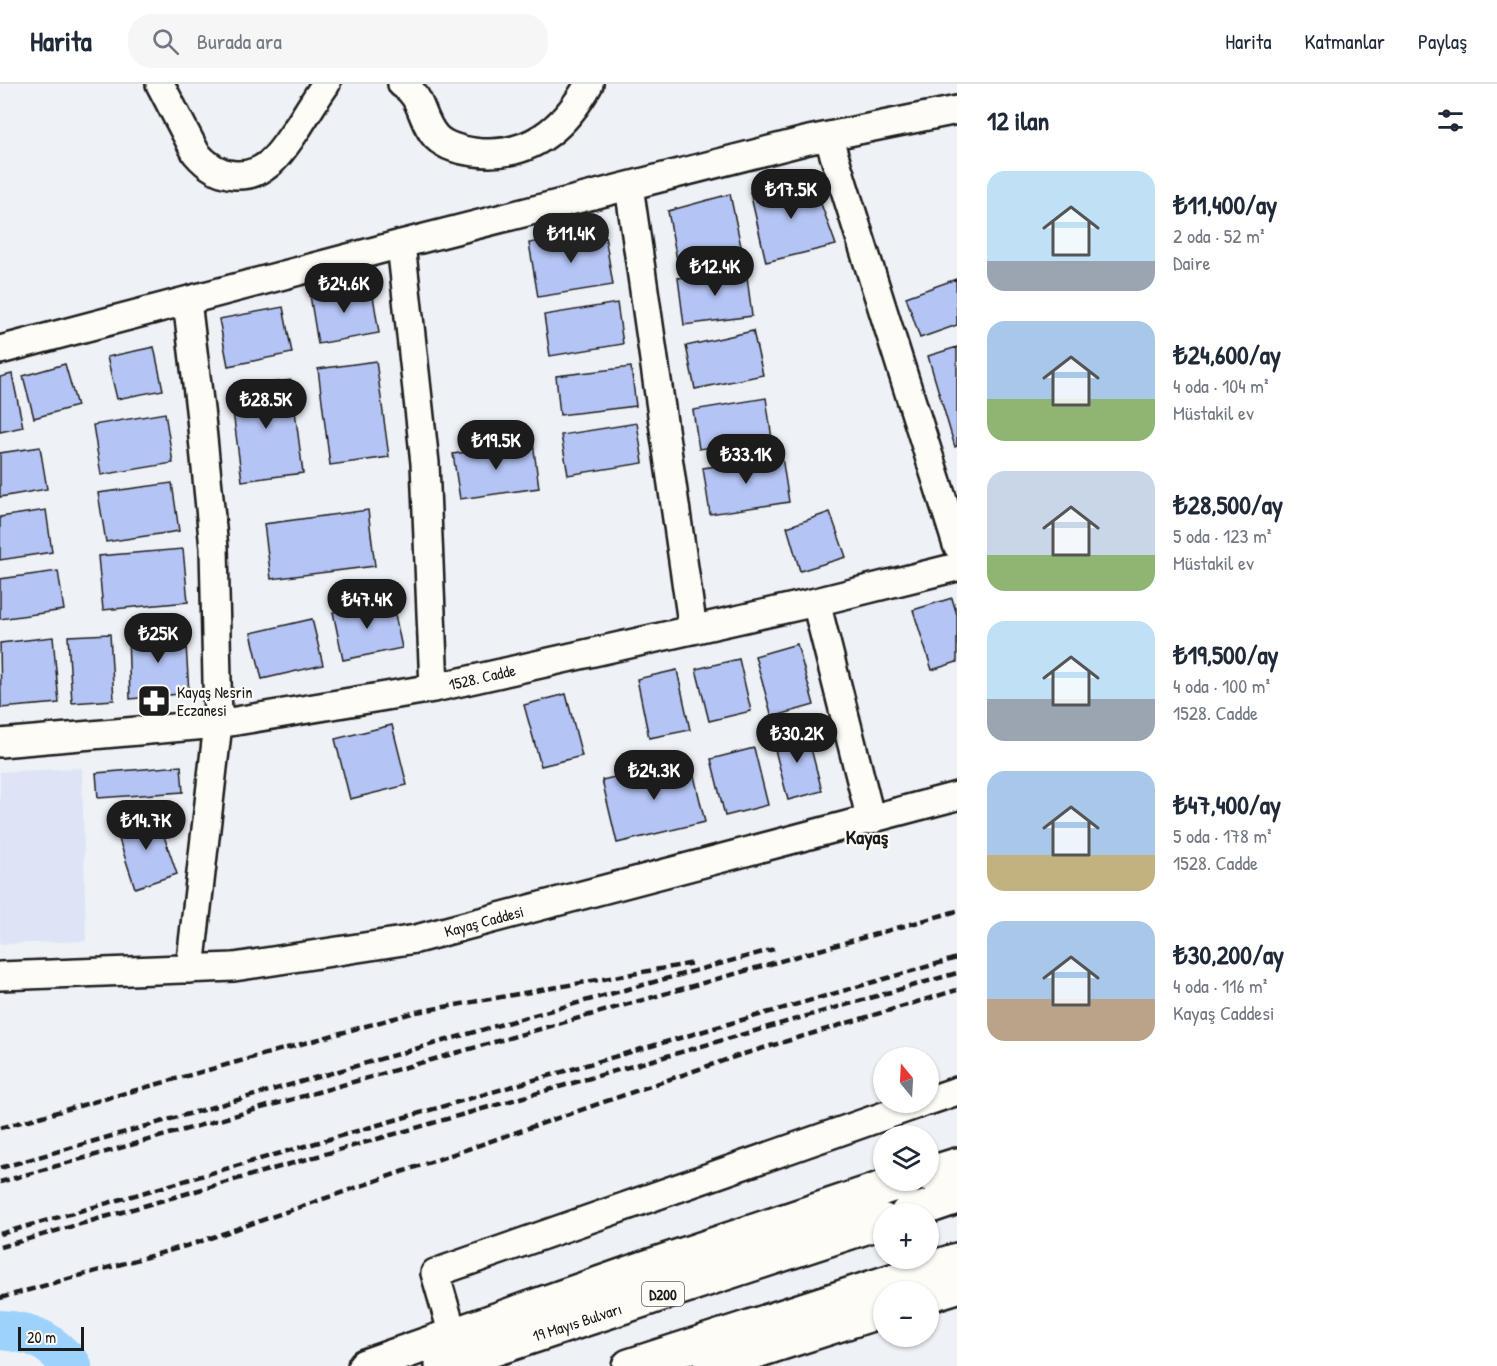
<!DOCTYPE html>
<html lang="tr">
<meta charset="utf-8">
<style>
:root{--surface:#fff;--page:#f6f6f7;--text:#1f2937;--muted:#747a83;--line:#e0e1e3;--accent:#1c1c1c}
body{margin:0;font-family:"Patrick Hand",sans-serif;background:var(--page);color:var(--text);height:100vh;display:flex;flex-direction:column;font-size:22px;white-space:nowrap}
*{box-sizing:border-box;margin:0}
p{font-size:20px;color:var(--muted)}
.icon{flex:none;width:33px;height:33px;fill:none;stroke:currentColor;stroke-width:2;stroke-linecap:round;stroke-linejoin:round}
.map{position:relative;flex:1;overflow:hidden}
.drawer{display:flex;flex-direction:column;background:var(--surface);width:540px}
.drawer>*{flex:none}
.needle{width:39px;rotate:342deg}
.tools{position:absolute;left:873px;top:963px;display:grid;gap:12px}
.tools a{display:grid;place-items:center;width:66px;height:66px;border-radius:50%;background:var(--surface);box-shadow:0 2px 4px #0004;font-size:30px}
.scale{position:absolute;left:18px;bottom:15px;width:66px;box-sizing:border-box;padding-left:6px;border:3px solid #1c1c1c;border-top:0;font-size:16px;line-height:21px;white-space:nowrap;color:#1c1c1c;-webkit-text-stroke:4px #fdfcf7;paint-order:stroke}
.price{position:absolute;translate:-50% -51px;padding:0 14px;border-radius:21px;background:var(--accent);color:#fff;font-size:20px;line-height:39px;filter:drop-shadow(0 2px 3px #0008)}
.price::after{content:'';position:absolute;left:50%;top:36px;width:18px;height:14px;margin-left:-9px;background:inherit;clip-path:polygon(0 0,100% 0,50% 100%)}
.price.active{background:#222;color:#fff}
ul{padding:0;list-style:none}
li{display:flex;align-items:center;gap:18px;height:150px;padding:0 30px}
li span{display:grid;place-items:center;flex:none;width:168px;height:120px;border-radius:18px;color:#555}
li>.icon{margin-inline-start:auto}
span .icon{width:72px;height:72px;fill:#fffc;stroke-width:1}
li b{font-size:26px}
h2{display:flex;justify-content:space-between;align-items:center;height:72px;padding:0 30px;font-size:26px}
header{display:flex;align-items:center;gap:36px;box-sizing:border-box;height:84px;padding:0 30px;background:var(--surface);border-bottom:2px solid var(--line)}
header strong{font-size:28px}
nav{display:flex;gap:33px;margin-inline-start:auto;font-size:21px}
.search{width:420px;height:54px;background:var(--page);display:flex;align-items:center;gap:15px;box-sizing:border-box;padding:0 21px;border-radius:24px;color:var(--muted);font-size:22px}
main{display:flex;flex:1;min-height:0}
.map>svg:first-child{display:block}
.built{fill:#dde4f5}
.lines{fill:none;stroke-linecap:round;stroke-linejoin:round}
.river{stroke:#9cd2fb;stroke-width:40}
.building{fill:#b4c4f4;stroke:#1c1c1c;stroke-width:1.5}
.minor-casing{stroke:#1c1c1c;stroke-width:32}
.highway-casing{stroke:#1c1c1c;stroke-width:38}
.minor{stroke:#fdfcf7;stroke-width:27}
.highway{stroke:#fdfcf7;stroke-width:33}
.rail{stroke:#1c1c1c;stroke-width:4.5;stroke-dasharray:9 4.5;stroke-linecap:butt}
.labels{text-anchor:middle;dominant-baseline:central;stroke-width:4.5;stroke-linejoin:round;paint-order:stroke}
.shield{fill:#fdfcf7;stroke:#605f5e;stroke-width:1.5}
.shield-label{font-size:15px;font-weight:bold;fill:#1c1c1c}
.street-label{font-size:16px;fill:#1c1c1c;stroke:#fdfcf7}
.poi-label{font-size:16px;fill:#1c1c1c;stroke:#fdfcf7;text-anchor:start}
.quarter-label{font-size:20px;font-weight:bold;fill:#1c1c1c;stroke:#fdfcf7}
</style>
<header>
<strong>Harita</strong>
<div class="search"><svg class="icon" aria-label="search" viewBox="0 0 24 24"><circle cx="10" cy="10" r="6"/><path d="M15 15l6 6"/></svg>Burada ara</div>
<nav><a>Harita</a><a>Katmanlar</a><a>Paylaş</a></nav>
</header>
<main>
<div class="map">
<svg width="957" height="1282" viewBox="0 0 957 1282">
<rect width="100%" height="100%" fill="#eef1f6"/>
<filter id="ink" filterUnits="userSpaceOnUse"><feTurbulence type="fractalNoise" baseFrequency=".0167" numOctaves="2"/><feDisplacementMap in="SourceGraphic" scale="12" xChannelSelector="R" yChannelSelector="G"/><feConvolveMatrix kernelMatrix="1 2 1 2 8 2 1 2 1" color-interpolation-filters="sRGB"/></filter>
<g filter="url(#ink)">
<path class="built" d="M82 684 86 857 0 860V688Z"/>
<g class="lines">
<path class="river" d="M0 1246C34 1248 50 1257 72 1282"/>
</g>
<path class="building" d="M812 95 836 161 766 178 750 108Z
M730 110 742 167 677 176 668 127Z
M604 146 613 201 538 213 529 159Z
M746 185 752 232 684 241 678 194Z
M956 195 957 241 920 254 906 213Z
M371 200 379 249 318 260 310 211Z
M617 219 623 260 550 272 544 231Z
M283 223 292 269 228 282 219 235Z
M753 247 763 291 695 305 686 262Z
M154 263 163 306 117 315 107 273Z
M957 263V362L955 363 928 272Z
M376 277 389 373 330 381 318 285Z
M65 280 77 322 34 334 23 292Z
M631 283 636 322 560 331 556 292Z
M12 290 23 343 0 348V293Z
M291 296 303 389 242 397 230 304Z
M766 314 772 355 699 365 693 326Z
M165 329 173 379 101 391 93 341Z
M637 339 643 379 568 391 561 351Z
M533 358 539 404 460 415 453 370Z
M40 363 47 405 0 413V369Z
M782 373 789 418 710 430 703 384Z
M172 399 179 447 106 458 98 409Z
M46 426 52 468 0 476V433Z
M368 426 375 482 271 495 264 440Z
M830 428 846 473 800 487 787 443Z
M183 465 188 518 103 526 98 472Z
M58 487 64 526 0 535V495Z
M952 514 957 531V578L932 586 913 526Z
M392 516 402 564 343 576 333 528Z
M312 535 323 581 262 595 251 549Z
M185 544 189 609 130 615 128 550Z
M110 550 114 616 72 619 68 552Z
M53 553 59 619 1 624 0 559Z
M797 560 814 621 772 633 755 572Z
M739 575 751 627 709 637 696 585Z
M677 586 690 646 649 654 637 595Z
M566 610 582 672 541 682 524 621Z
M392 641 407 701 350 715 335 655Z
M806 645 822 707 788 716 772 654Z
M754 664 768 721 725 732 711 675Z
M690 675 705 738 617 759 602 696Z
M181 682 183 708 98 714 96 689Z
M156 729 177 790 135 804 115 743Z"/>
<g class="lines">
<g class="minor-casing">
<path id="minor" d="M160 0 196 69C207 82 219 90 235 91 268 93 282 66 298 43 307 29 316 14 326 0
M402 0C423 12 420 36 436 53 446 63 460 66 474 68 528 75 564 45 589 0
M828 52 957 461
M629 102 693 546
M401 160 425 379 434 604
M187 217 201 334 214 464 218 640 190 885
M0 266 401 160 809 56 957 26
M816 518 871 736
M0 659 218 640 434 604 816 518 957 483
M0 892 234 883 416 855 957 712
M928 1017 957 1007
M453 1251 435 1189 924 1018"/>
</g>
<g class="highway-casing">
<path id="highway" d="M928 1090 957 1081
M907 1130 957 1113
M928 1211 957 1202
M365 1282 644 1184 907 1096
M442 1282 884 1137
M629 1282 957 1176
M710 1282 884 1226"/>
</g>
<use href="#minor" class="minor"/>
<use href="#highway" class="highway"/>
<path class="rail" d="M0 1044 416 928 694 879
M0 1084 541 929 774 865
M0 1098 957 827
M0 1150 957 874
M0 1163 957 889
M0 1214 193 1160 737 972 957 906"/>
</g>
</g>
<defs>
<g id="pharmacy-square" transform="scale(1.725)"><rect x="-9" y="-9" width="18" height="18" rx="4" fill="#1c1c1c" stroke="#fdfcf7"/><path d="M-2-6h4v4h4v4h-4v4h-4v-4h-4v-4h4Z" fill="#fff"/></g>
</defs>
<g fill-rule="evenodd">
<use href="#pharmacy-square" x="154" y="617"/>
</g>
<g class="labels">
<rect class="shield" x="642" y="1198" width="42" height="24" rx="4.5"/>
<g class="shield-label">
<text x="663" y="1210">D200</text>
</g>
<g class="street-label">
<text transform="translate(482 593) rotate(-13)">1528. Cadde</text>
<text transform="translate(484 837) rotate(-15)">Kayaş Caddesi</text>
<text transform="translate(577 1238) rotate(-18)">19 Mayıs Bulvarı</text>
</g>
<g class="poi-label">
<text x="177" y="608">Kayaş Nesrin<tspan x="177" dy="18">Eczanesi</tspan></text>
</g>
<g class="quarter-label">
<text x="867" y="752">Kayaş</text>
</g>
</g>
</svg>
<div class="tools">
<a><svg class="needle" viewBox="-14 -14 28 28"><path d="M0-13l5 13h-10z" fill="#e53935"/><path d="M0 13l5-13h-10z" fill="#747a83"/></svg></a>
<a><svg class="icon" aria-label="layers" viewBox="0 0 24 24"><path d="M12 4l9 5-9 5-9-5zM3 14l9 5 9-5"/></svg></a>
<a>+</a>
<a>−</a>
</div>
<div class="scale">20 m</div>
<b class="price" style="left:791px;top:136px">₺17.5K</b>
<b class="price active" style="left:571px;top:180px">₺11.4K</b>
<b class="price" style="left:715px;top:213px">₺12.4K</b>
<b class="price" style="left:344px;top:230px">₺24.6K</b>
<b class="price" style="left:266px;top:346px">₺28.5K</b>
<b class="price" style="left:496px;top:387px">₺19.5K</b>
<b class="price" style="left:746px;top:401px">₺33.1K</b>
<b class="price" style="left:367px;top:546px">₺47.4K</b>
<b class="price" style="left:158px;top:580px">₺25K</b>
<b class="price" style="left:797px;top:680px">₺30.2K</b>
<b class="price" style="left:654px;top:717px">₺24.3K</b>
<b class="price" style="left:146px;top:767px">₺14.7K</b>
</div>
<section class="drawer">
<h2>12 ilan<svg class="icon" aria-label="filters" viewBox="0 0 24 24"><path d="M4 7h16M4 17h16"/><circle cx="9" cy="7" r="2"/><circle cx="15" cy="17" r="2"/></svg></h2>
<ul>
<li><span style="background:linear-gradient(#bfe0f5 75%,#9aa5b1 0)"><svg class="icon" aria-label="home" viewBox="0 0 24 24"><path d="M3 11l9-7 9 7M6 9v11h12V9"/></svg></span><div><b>₺11,400/ay</b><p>2 oda · 52 m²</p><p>Daire</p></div></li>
<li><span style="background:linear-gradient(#a9c7e8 65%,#8fb573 0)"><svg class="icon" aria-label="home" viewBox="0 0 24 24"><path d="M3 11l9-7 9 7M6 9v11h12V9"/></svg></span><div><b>₺24,600/ay</b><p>4 oda · 104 m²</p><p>Müstakil ev</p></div></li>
<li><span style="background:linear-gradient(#c9d6e8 70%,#8fb573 0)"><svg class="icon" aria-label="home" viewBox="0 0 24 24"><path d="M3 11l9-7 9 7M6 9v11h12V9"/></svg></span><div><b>₺28,500/ay</b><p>5 oda · 123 m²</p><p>Müstakil ev</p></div></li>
<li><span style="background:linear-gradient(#bfe0f5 65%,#9aa5b1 0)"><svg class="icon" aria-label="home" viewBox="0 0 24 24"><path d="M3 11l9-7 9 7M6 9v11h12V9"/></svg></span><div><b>₺19,500/ay</b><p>4 oda · 100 m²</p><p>1528. Cadde</p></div></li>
<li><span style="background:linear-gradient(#a9c7e8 70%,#c2b280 0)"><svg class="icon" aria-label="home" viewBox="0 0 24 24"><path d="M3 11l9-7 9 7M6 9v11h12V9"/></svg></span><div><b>₺47,400/ay</b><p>5 oda · 178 m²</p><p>1528. Cadde</p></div></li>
<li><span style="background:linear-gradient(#a9c7e8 65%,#b9a48a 0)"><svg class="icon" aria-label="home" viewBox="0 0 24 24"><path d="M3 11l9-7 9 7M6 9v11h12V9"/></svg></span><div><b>₺30,200/ay</b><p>4 oda · 116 m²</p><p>Kayaş Caddesi</p></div></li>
</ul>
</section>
</main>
